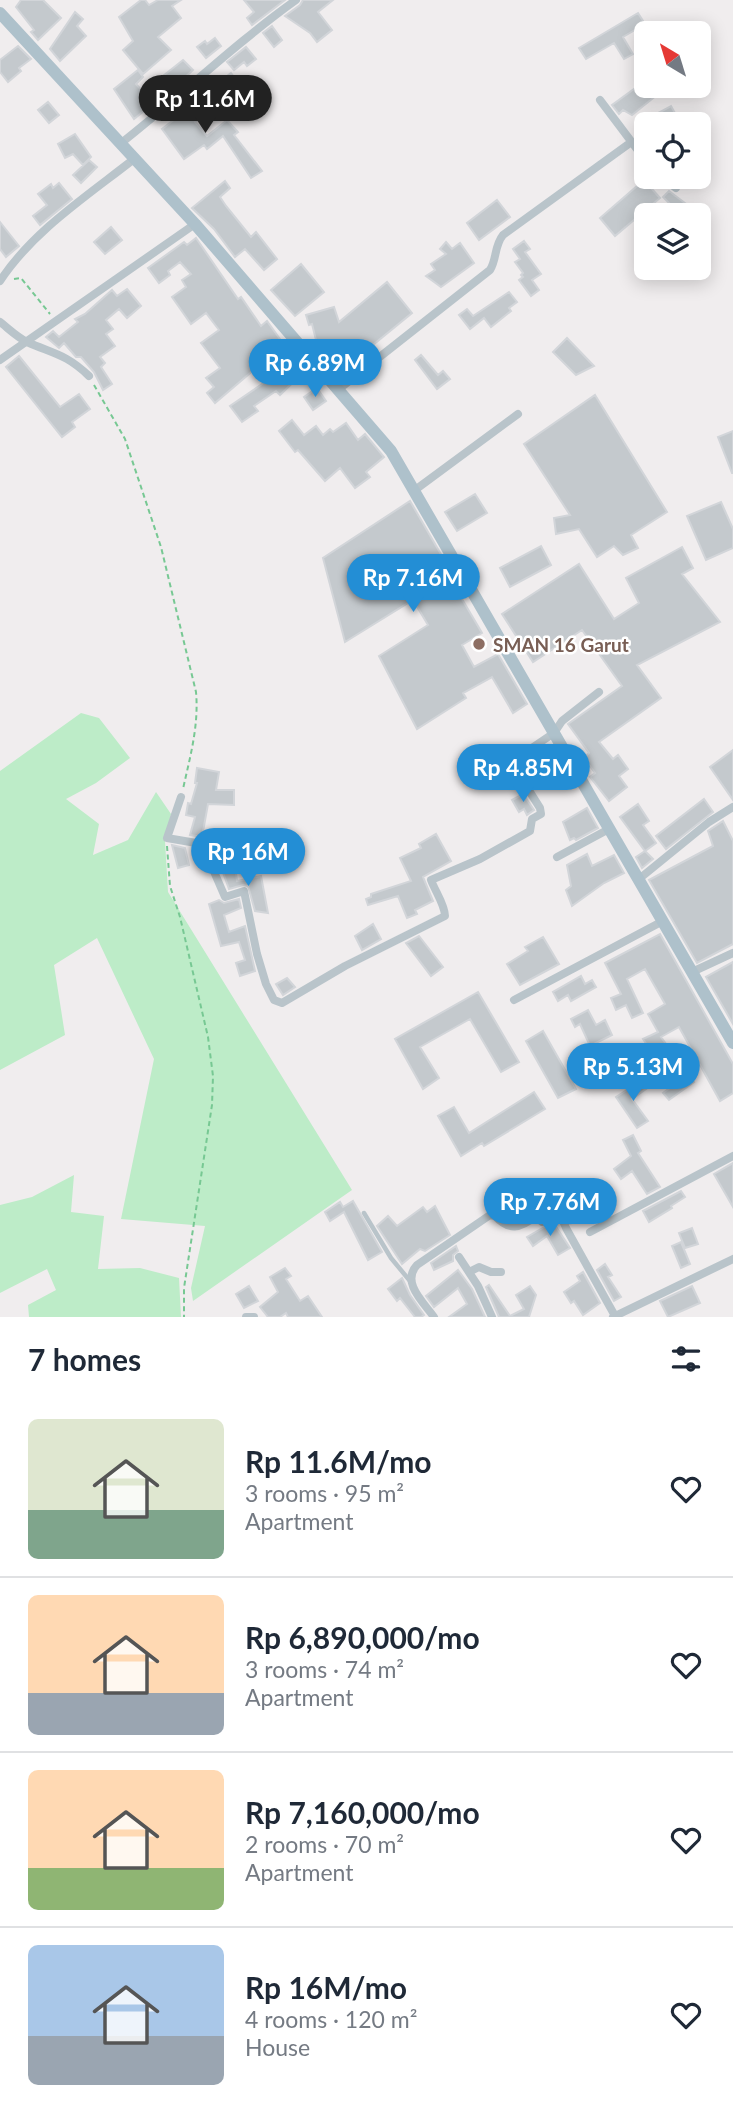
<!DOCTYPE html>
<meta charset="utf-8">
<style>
:root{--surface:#fff;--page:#f2f2f3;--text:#1f2937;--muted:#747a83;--line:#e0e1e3;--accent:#238ed5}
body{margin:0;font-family:Lato,sans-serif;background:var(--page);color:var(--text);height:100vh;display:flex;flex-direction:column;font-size:26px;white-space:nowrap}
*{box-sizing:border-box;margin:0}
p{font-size:23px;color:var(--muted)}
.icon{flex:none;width:38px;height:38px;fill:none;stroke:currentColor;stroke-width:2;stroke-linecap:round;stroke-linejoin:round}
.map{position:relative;height:1317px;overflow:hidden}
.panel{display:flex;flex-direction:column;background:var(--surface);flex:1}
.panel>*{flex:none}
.needle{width:46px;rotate:322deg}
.buttons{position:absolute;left:634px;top:21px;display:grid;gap:14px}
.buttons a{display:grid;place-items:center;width:77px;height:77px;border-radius:10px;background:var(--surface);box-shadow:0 4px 18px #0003;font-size:35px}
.price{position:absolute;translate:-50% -60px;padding:0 16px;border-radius:24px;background:var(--accent);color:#fff;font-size:23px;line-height:46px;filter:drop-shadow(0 2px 4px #0008)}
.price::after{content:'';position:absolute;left:50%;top:42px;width:21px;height:16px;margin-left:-10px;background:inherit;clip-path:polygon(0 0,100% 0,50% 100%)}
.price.active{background:#222;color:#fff}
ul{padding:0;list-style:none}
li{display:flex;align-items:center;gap:21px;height:175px;padding:0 28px}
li+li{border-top:2px solid var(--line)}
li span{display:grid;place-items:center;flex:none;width:196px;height:140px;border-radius:10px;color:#555}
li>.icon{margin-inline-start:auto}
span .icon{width:84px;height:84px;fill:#fffc;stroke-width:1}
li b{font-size:30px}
h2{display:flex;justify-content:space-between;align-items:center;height:84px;padding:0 28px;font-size:30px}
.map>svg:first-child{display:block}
.green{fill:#bdecc8}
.building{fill:#c4c9cd;stroke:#d2d5d9;stroke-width:2}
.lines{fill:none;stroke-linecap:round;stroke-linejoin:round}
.path{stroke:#77c893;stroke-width:2;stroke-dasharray:5 3.5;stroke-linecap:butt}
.lane{stroke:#b9c4ca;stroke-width:4.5}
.street{stroke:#b9c4ca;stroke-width:8}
.primary{stroke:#aec1cb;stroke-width:12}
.education-dot{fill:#8d6e63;stroke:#fff;stroke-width:2.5}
.labels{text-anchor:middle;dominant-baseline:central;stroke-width:5;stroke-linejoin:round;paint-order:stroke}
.education-label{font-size:19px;font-weight:bold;fill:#785e54;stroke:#fff;text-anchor:start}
</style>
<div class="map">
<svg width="733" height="1317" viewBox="0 0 733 1317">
<rect width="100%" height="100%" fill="#f0edee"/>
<path class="green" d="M81 713 99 718 130 758 96 783 66 799 99 824 93 855 128 840 156 792 171 814 165 841 168 892 352 1190 193 1301 191 1288 205 1226 121 1219 154 1059 97 938 54 965 65 1035 0 1070V771Z
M74 1175 71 1212 104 1216 98 1269 140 1268 179 1278 181 1317H29L28 1305 56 1290 47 1269 0 1293V1205L32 1197Z"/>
<path class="building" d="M21 0H43L61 18 38 40 31 32 34 30 16 7Z
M141 0H145L149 5 158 0H181L172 6 181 18 158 37 171 50 143 74 123 50 133 41 119 17Z
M244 0H285L252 25 247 18 254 12Z
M303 0H333L318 12 332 30 317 42 310 33 285 16 300 5Z
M75 12 83 19 77 26 86 36 60 61 50 49Z
M638 13 645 24 623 37 633 54 624 59 614 43 586 59 579 48Z
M272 26 282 40 274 47 263 33Z
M215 38 221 46 206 58 197 47 205 41 207 44Z
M18 46 31 59 19 68 21 71 8 82 0 72V60Z
M246 47 256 59 247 66 244 62 234 70 227 62Z
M183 60 193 70 170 91 165 85 167 82 163 76Z
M138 70 143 77 136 84 144 93 151 87 160 98 134 119 114 89Z
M231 73 238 82 227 90 221 81Z
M251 78 260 91 246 101 237 88Z
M645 81 646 86H649L657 95 632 115 623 110 619 114 612 105Z
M196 90 206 102 195 111 201 118 195 122 207 136 227 120 238 132 234 135 262 171 251 178 223 136 207 149 204 145 184 159 162 129 184 112 180 108 189 102 186 98Z
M218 93 230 108 219 117 208 102Z
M48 102 59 115 49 123 38 110Z
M671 106 681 124H638Z
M75 134 91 157 83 165 73 154 65 158 58 144Z
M89 160 97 167 81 183 73 175Z
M644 180 660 198 615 236 600 218Z
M225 181 230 188 220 197 226 206 251 237 256 232 277 259 264 270 245 249 235 257 214 229 192 208Z
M59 183 72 199 40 225 33 216 47 205 38 194 51 184 53 188Z
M669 191 685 203 677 211 663 197Z
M497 200 510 217 479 240 467 223Z
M0 222 19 246 6 257 0 249Z
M111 227 122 240 105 254 94 242Z
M196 238 238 299 241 297 261 326 267 321 295 360 298 357 308 368 280 395 276 391 254 406 258 411 242 422 230 406 265 382 255 369 215 403 207 393 214 387 206 378 220 368 201 343 219 330 206 313 191 324 172 297 186 287 182 280 191 274 180 262 168 271 170 275 159 283 148 268 184 242 187 245Z
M524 241 530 249 525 252 541 274 532 280 539 290 531 296 519 280 523 277 521 275 523 273 515 262 520 259 513 249Z
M446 242 452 249 460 243 474 263 441 287 426 276 435 270 431 264 446 254 440 249Z
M301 264 324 292 295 316 271 290Z
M387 282 412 313 341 371 316 340 312 324 309 325 306 315 334 307 339 322Z
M127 289 141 306 127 318 119 309 106 320 113 329 106 334 115 346 100 357 105 363 101 367 112 384 103 390 94 372 81 357H76L64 343 59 348 46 337 53 331 59 337 78 322 75 319 85 314 112 290 117 296Z
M509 292 517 302 509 308 511 311 491 327 484 318 470 329 459 315 467 309 473 316Z
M567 338 594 366 576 375 553 352Z
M421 355 438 375 443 371 450 379 437 389 415 360Z
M19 356 60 407 79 394 90 409 72 422 75 427 62 437 6 367Z
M317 388 326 401 313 410 304 397Z
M595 395 667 512 631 535 638 548 623 555 614 546 597 557 579 529 556 534 554 518 570 515 524 444Z
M292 420 304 435 316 426 323 435 330 429 333 432 346 423 358 440 365 434 384 457 366 472 370 477 355 488 340 468 325 481 298 450 295 452 279 431Z
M733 431V473H732L718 437Z
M475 494 487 513 457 531 445 512Z
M410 501 453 575 449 577 482 633 462 645 474 667 498 654 527 704 513 713 492 677 463 693 466 698 417 729 379 656 428 625 413 600 345 642 323 558Z
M721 502 733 529V548L706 560 687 516Z
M541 546 551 565 510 587 500 568Z
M682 547 693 568 682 574 720 622 637 665 661 698 599 742 613 759 618 755 628 769 619 776 627 787 609 801 590 777 595 773 584 758 589 753 568 724 622 686 582 630 533 662 502 614 579 564 614 619 639 603 626 578Z
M733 750V800L710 767Z
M197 768 219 772 216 790H234V805L208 804 202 837 190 835 195 817 186 815 188 803 191 804 197 783H195Z
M523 794 534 810 527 815 524 809 519 812 512 800Z
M704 799 713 812 666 849 656 836Z
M638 804 649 821 643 825 656 843 645 851 620 817Z
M587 808 598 828 576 840 574 838 570 840 563 822Z
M723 821 733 841V944L697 963 649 880 713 846 708 831Z
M436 834 451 861 423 877 433 901 415 910 417 914 407 918 398 896 368 905 366 899 371 897V894L411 881 400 858 421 848 419 844Z
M172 845 185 848 189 865 178 868Z
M645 851 653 859 642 868 636 857Z
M587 854 592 866 614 855 624 873 604 883 572 906 566 890 571 886 567 865Z
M235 865 237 881 261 876 268 913 255 911 248 886 243 885 229 889 221 867Z
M239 899 241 908 224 915 229 932 245 926 255 971 240 976 236 963 245 960 239 942 221 946 209 904 219 900 224 903Z
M373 924 381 939 362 950 355 936Z
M660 934 733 1064V1093L720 1101 679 1027 661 1037 694 1082 669 1100 663 1093 674 1085 643 1039 658 1032 648 1014 665 1004 645 969 627 979 643 1013 632 1018 626 1005 616 1010 611 998 621 994 605 963Z
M419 936 443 967 431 976 406 943Z
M543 937 559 964 520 985 507 964 528 951 525 947Z
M733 962V1024L706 977Z
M581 976 585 984 592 980 596 987 571 1001 568 995 558 1001 553 992Z
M287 978 295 987 283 995 276 984Z
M478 992 519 1062 501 1072 470 1019 420 1047 439 1078 423 1089 395 1039Z
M588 1010 596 1025 605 1020 612 1035 590 1046 580 1024 575 1027 571 1019Z
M543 1031 576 1089 558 1098 526 1041Z
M638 1079 646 1089 632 1099 648 1121 637 1128 616 1097 633 1086 631 1083Z
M534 1092 545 1109 484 1146 482 1143 461 1156 438 1116 454 1107 469 1133Z
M633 1135 641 1151 638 1153 660 1187 647 1194 632 1171 621 1179 614 1169 631 1156 623 1140Z
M733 1163V1207L714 1174Z
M681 1191 685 1197 671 1206 672 1208 649 1222 643 1211Z
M353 1201 382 1252 368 1260 344 1212 330 1221 325 1212 340 1202 343 1207Z
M435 1206 450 1235 425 1251 420 1249 402 1264 377 1226 388 1216 397 1226 423 1207 427 1212Z
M553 1222 570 1248 558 1255 547 1236 533 1246 527 1237Z
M692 1228 698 1244 685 1248 679 1233Z
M681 1242 690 1264 681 1268 672 1246Z
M456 1246 458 1251 453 1255V1261L434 1270 431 1263Z
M605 1264 612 1275 608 1277 621 1297 614 1301 597 1270Z
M285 1268 291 1276 286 1279 300 1301 308 1296 322 1317H288L286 1313 280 1317H268L260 1307 278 1292 270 1277Z
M458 1270 472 1289 485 1317H449L467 1304 458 1288 434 1307 426 1296Z
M583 1272 600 1303 583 1315 574 1301 571 1303 564 1292 580 1281 577 1276Z
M402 1278 410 1295 424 1315 421 1317H415L400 1298 397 1301 388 1289Z
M489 1285 510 1316 524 1309 516 1295 530 1286 536 1295 529 1317H499L486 1287Z
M249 1286 258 1301 244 1308 236 1294Z
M692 1286 700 1303 668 1317 660 1301Z"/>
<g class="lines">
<path class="path" d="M14 279 21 278 50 314
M94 385 125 439 161 547 196 692C199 726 190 757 183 789
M167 846 170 886 180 917 208 1037 213 1076 212 1105 184 1288V1317"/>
<path class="lane" d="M364 1213 391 1258 410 1281"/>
<path class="street" d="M600 100 646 161
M120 144C180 97 234 44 296 0
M662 177 676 188
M0 281C33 231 87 196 134 159
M0 322C9 329 17 337 27 342 54 354 66 354 89 376
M0 360 195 224
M339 389 490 270C497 259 494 246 503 235L630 143
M415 490 518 414
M181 797 167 838 202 844 225 897 244 891 257 954 266 984 274 1000 282 1003 345 966 445 916C445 905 435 891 431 880L480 859 530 831 532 819 541 814 540 808 518 773 514 760 554 733 562 721 599 692
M557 857 609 829
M639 879 709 822 733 807
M692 972 733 953
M514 1000 663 921
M590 1232 733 1156
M459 1257 478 1286 492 1317
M469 1272 479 1267 491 1272H501
M246 1317H254
M434 1317C423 1302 401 1282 417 1265L490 1215 495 1216C509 1231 520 1229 536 1216L542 1222 556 1211 565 1207 572 1220 563 1221 566 1228 615 1316
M613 1317 733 1259"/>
<path class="primary" d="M0 13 195 224 391 451 733 1043"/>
</g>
<circle class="education-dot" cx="479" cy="644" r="7"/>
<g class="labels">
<g class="education-label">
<text x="493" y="644">SMAN 16 Garut</text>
</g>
</g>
</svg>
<div class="buttons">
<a><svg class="needle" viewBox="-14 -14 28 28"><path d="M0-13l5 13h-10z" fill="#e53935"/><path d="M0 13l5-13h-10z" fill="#747a83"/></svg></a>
<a><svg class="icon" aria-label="locate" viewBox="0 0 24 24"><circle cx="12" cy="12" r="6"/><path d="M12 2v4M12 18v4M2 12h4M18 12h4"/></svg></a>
<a><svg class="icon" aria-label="layers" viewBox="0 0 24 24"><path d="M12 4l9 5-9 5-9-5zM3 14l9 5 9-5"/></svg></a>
</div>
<b class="price active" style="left:205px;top:135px">Rp 11.6M</b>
<b class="price" style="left:315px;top:399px">Rp 6.89M</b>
<b class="price" style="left:413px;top:614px">Rp 7.16M</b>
<b class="price" style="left:523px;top:804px">Rp 4.85M</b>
<b class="price" style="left:248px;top:888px">Rp 16M</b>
<b class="price" style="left:633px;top:1103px">Rp 5.13M</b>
<b class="price" style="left:550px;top:1238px">Rp 7.76M</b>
</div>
<section class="panel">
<h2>7 homes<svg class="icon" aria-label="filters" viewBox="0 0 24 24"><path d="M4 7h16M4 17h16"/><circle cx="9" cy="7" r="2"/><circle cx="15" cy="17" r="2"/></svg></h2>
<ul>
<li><span style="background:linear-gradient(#dfe7d0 65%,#7fa58c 0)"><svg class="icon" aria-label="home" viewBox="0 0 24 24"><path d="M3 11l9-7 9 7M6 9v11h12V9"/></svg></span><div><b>Rp 11.6M/mo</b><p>3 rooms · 95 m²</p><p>Apartment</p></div><svg class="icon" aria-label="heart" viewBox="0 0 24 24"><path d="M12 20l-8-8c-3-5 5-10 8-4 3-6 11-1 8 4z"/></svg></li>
<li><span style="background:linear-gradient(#ffd9b3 70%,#9aa5b1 0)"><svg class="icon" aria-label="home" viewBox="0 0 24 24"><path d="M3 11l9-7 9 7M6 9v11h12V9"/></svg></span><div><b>Rp 6,890,000/mo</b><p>3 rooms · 74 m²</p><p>Apartment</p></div><svg class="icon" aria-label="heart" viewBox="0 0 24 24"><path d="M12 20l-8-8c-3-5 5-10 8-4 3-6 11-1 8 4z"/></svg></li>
<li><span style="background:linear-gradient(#ffd9b3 70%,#8fb573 0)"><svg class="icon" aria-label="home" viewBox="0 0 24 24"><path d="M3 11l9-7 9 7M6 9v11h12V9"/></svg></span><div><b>Rp 7,160,000/mo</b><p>2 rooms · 70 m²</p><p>Apartment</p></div><svg class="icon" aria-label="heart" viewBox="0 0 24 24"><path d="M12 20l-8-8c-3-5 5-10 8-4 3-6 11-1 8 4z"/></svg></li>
<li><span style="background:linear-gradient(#a9c7e8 65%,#9aa5b1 0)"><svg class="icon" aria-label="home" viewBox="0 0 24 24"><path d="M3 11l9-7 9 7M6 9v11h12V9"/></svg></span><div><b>Rp 16M/mo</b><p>4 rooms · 120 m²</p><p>House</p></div><svg class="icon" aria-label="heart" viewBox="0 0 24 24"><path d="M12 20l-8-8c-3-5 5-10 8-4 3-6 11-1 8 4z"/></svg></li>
</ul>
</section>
